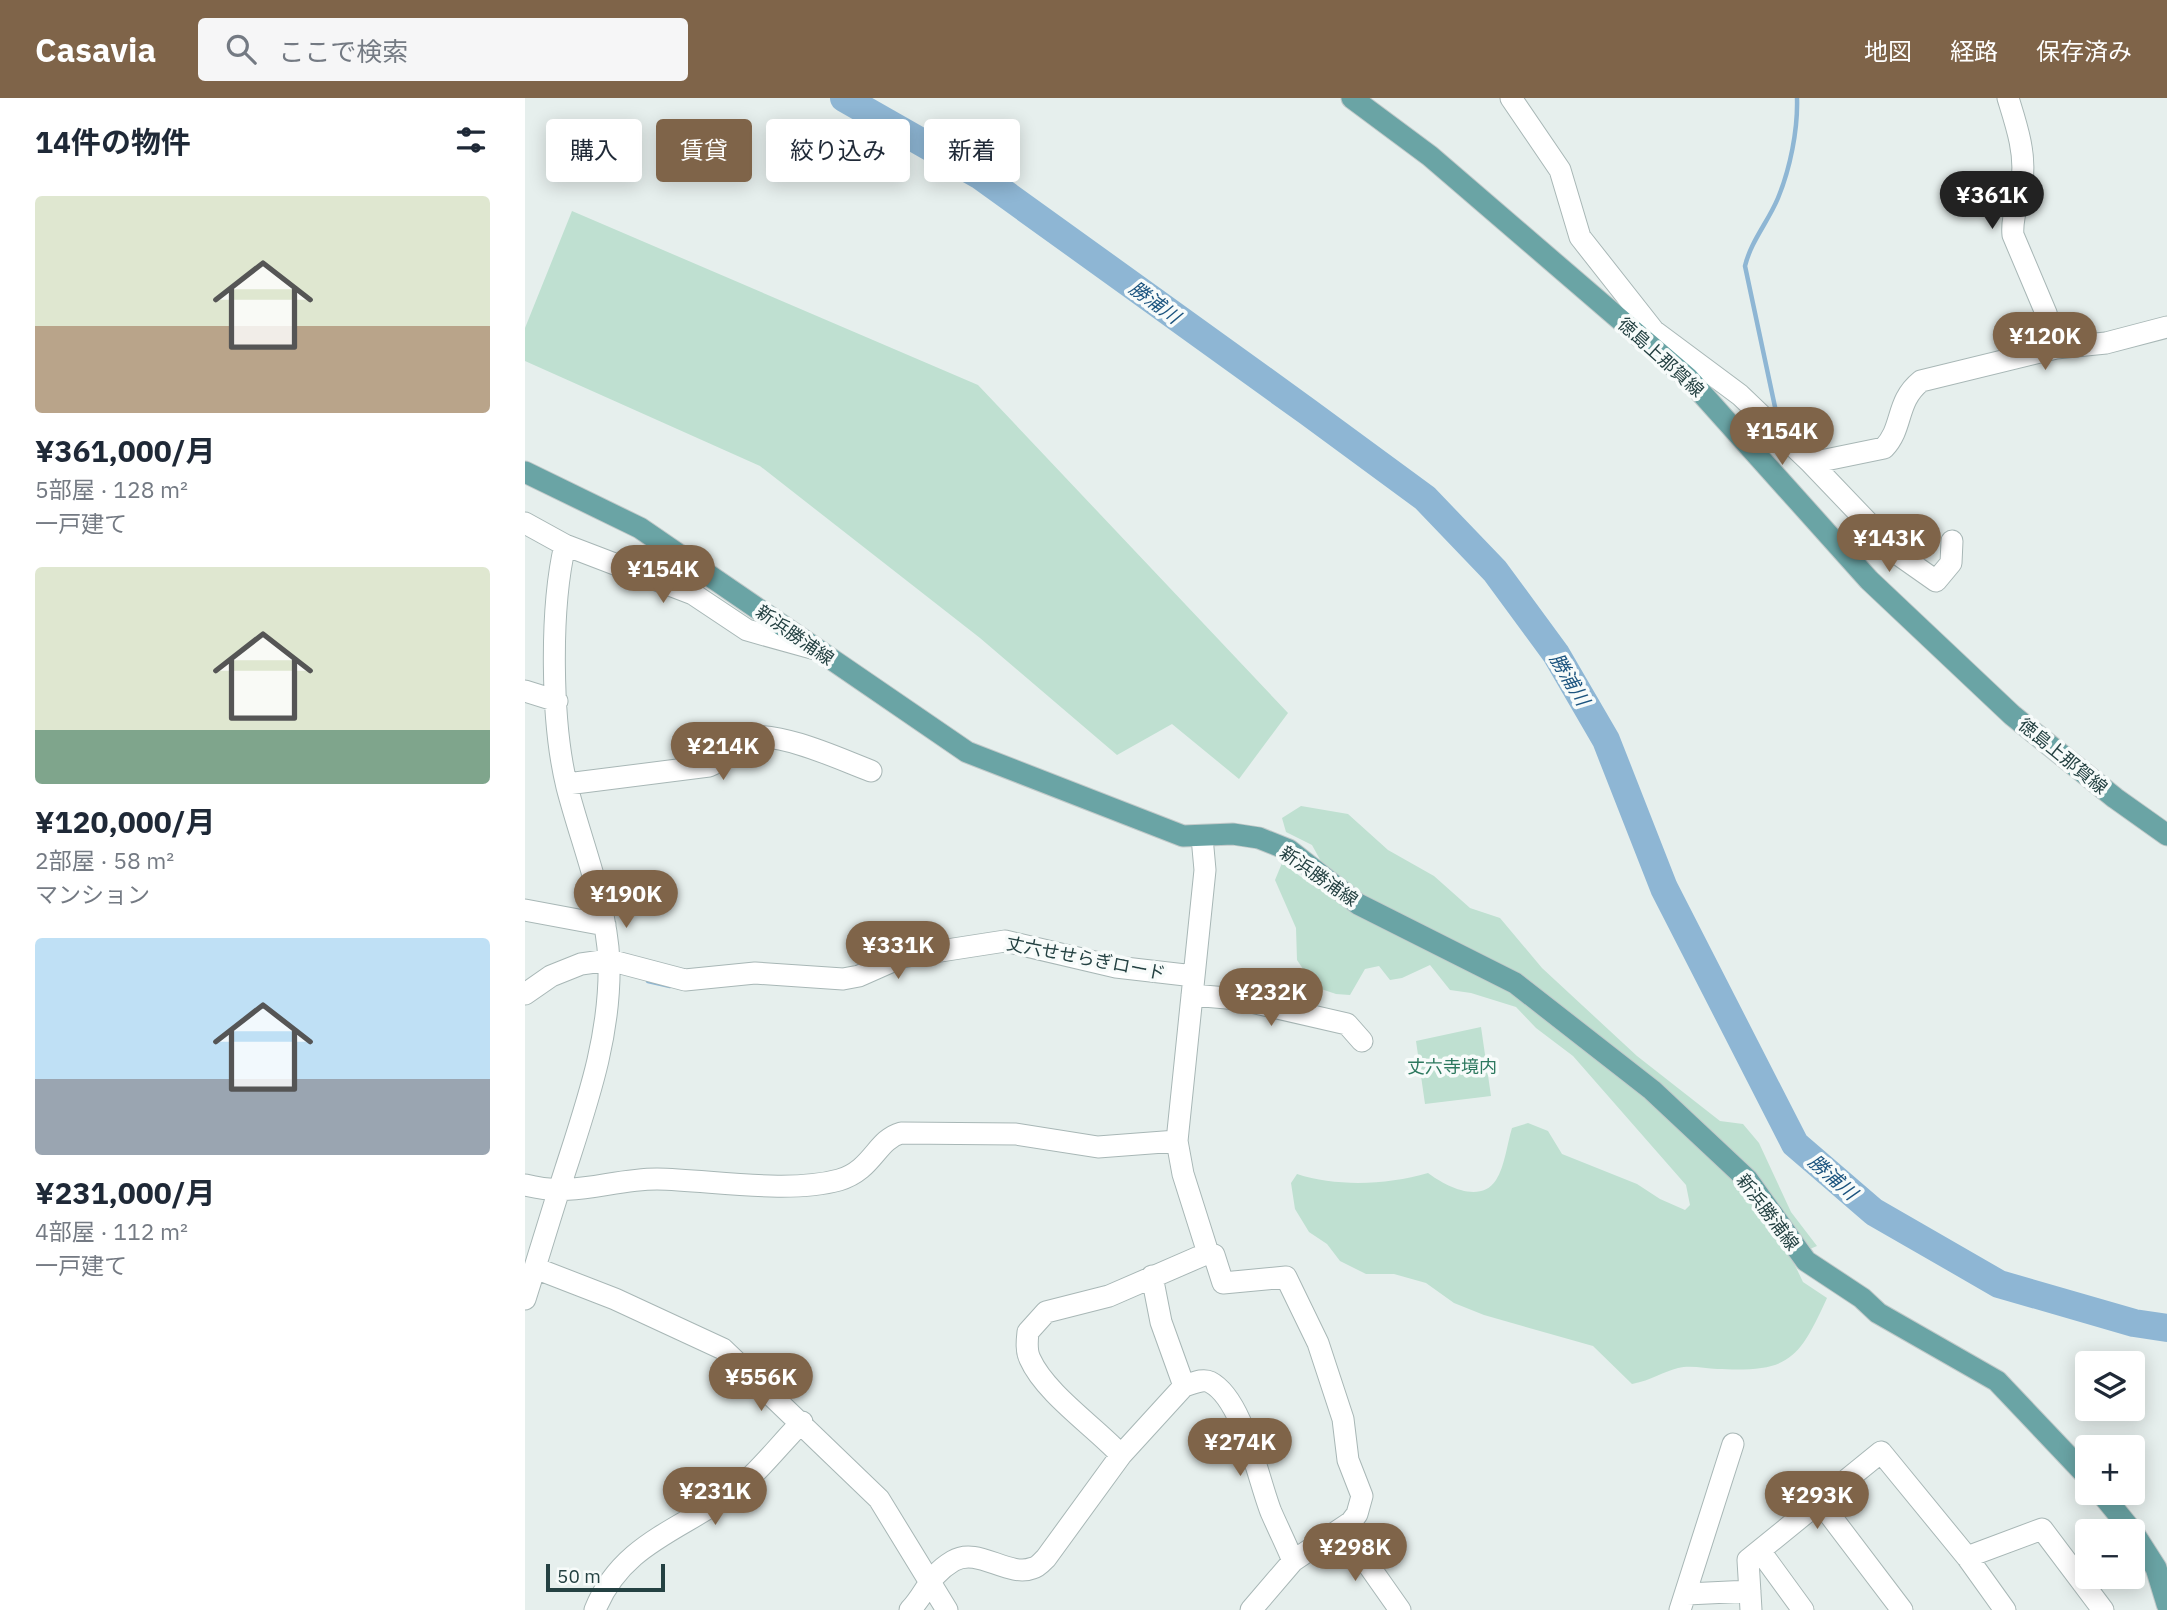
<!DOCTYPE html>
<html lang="ja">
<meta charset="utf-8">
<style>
:root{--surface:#fff;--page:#f6f6f7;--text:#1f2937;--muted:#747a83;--accent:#7f6449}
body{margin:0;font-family:"IBM Plex Sans","Noto Sans JP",sans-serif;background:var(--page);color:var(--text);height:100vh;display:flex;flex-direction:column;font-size:26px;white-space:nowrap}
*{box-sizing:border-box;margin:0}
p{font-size:23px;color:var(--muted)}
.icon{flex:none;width:38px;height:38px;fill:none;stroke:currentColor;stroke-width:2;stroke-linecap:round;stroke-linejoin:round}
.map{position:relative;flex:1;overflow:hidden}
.panel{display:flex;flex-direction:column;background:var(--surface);width:525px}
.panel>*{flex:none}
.top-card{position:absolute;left:21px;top:21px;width:665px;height:63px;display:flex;gap:14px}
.tools{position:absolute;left:1550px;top:1253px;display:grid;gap:14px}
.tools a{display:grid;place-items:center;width:70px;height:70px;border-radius:7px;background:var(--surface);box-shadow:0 4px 18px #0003;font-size:35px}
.scale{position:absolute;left:21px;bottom:18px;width:119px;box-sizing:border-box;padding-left:7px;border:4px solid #244142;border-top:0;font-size:19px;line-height:24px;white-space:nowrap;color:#244142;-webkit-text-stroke:5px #f7fbfa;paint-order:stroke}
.price{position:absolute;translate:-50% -60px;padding:0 16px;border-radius:24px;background:var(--accent);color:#fff;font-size:23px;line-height:46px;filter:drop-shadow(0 2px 4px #0008)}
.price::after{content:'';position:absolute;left:50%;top:42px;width:21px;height:16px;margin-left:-10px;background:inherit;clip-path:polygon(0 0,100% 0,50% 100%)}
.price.current{background:#222;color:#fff}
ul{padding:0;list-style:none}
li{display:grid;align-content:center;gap:14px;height:371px;padding:0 35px}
li span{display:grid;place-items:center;height:217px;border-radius:7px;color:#555}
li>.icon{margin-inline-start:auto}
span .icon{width:126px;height:126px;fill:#fffc;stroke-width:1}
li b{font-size:30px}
h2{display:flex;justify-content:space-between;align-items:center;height:84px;padding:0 35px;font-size:30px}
.tag{padding:0 24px;border-radius:7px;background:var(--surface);box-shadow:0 4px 18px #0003;font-size:24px;line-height:63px}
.tag.current{background:var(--accent);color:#fff}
header{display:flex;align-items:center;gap:42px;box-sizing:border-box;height:98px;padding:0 35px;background:var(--accent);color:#fff}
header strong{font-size:33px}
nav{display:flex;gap:38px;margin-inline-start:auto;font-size:24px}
.search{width:490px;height:63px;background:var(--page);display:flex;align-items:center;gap:18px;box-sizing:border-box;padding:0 24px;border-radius:7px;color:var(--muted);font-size:26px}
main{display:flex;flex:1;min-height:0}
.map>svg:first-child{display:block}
.green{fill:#bfe0d1}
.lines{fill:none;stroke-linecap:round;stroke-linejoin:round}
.stream{stroke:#8eb6d4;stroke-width:4.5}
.river{stroke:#8eb6d4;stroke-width:28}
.minor-casing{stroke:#a8b7b6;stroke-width:23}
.major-casing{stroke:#c2caca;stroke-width:23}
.minor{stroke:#fff;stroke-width:21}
.major{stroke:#6aa4a5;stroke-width:21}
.labels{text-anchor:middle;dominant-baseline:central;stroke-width:7;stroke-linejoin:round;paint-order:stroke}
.street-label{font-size:18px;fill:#244142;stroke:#f7fbfa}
.park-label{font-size:18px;fill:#2d795f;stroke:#f7fbfa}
.water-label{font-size:19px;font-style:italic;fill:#1c547f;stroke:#f7fbfa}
</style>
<header>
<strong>Casavia</strong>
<div class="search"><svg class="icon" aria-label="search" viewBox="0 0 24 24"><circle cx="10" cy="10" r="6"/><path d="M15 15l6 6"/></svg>ここで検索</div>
<nav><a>地図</a><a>経路</a><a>保存済み</a></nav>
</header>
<main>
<section class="panel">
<h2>14件の物件<svg class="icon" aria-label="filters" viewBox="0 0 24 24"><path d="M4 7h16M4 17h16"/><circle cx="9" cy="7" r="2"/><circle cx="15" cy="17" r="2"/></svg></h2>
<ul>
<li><span style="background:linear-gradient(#dfe7d0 60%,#b9a48a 0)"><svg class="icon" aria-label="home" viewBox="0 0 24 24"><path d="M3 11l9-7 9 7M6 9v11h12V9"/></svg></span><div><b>¥361,000/月</b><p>5部屋 · 128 m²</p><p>一戸建て</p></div></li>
<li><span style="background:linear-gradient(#dfe7d0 75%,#7fa58c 0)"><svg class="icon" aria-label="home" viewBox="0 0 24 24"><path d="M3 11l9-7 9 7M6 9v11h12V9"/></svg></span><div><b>¥120,000/月</b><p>2部屋 · 58 m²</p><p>マンション</p></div></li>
<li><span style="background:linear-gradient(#bfe0f5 65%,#9aa5b1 0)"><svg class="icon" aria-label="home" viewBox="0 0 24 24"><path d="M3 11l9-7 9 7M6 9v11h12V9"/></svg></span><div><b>¥231,000/月</b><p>4部屋 · 112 m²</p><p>一戸建て</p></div></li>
</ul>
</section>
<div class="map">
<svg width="1642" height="1512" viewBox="0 0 1642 1512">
<rect width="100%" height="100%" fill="#e6efed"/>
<path class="green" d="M47 113 453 287 763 615 714 681 647 626 592 657 455 540 235 368 0 263V230Z
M776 708 823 716 863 752 909 778 945 810 975 820 1017 870 1112 958 1195 1023 1218 1026 1234 1045 1266 1114 1292 1148 1266 1159 1278 1184 1302 1200C1273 1264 1263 1274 1192 1271 1180 1270 1164 1267 1153 1270 1137 1274 1127 1282 1107 1286L1068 1248 959 1217 929 1205 901 1185 869 1176H841L815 1163 802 1146 784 1134 770 1111 766 1085 772 1076C812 1089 862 1087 903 1075 919 1087 955 1107 971 1082 980 1068 982 1046 987 1030L1003 1025 1023 1033 1037 1056 1112 1086 1135 1101 1160 1112 1165 1107 1161 1087 1048 958 1011 930 991 909 946 895 925 892 905 867 877 880 865 882 854 868 840 871 825 897 811 896 790 889 772 862 771 830 750 782 757 765 779 781 798 767 787 747 761 734 757 720Z
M956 929 966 998 900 1006 891 943Z"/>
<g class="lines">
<path class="stream" d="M1250 309 1220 168C1226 143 1243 124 1253 100 1265 71 1273 32 1272 0
M123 883 145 888"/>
<path class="river" d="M319 0 454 77 783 314 900 400 970 473 1031 556 1081 642 1139 790 1270 1046 1349 1114 1474 1186 1609 1225 1642 1230"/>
<g class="minor-casing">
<path id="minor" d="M986 0 1035 72 1055 139 1129 233 1215 297 1286 365 1359 350C1379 329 1370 304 1396 283L1531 250 1581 245 1642 229
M1483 0C1491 26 1501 55 1497 82 1495 101 1486 118 1488 137L1521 215 1531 250
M1286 365 1374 457 1411 483 1426 465 1427 443
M0 425 40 447 168 496 222 532 290 551
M0 593 32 603
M42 686 184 668 197 662 222 638C264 637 307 658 346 673
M0 812 80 827
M0 896 26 878 56 866 84 862 160 882 230 875 318 881 334 878 377 859 480 843 591 869 669 878
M667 897 713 901 822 926 837 943
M0 1087C50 1100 85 1081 132 1081 185 1082 263 1096 314 1082 348 1072 351 1042 376 1035L491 1036 573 1049 652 1043
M683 1155 689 1157 698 1185 761 1179 793 1245 818 1321 823 1362 837 1398 832 1416 826 1424 768 1463 726 1512
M10 1170 90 1201 198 1251 354 1401 422 1512
M0 1201C14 1157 27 1113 41 1070 63 1002 86 936 84 863 81 803 57 747 42 689 26 624 25 511 40 447
M659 1288C667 1286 677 1280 685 1284 718 1301 733 1381 746 1414 753 1430 761 1446 768 1463
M596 1357C570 1329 520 1295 505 1261 501 1253 502 1243 503 1234L521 1214 584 1198 683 1155 658 1076 652 1043 680 772 677 739
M1295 1404 1377 1512
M818 1431 875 1512
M1235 1453 1278 1512
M1442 1459 1517 1431 1578 1512
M1162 1496 1225 1493
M70 1512C96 1447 153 1433 205 1396 232 1377 254 1347 277 1324
M385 1512C402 1494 403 1478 428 1463 453 1448 483 1480 508 1470 513 1469 518 1463 521 1460L596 1357 659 1288 636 1224 627 1178
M1155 1512 1208 1346
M1226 1512 1223 1462 1356 1354 1442 1459 1480 1512"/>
</g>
<g class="major-casing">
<path id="major" d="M827 0 905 58 1163 280 1344 482 1487 617 1590 700 1642 737
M0 374 115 430 442 654 658 738 708 736 734 740 764 752 833 806 990 885 1127 992 1223 1082 1281 1163 1337 1200 1353 1215 1472 1283 1563 1379
M1576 1395 1607 1433
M1608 1434 1631 1470 1642 1506"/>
</g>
<use href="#minor" class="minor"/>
<use href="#major" class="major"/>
</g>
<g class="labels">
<g class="street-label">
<text transform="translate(1136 259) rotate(42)">徳島上那賀線</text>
<text transform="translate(270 537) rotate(35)">新浜勝浦線</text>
<text transform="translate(1538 658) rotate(39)">徳島上那賀線</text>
<text transform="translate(794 778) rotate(35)">新浜勝浦線</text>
<text transform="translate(561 860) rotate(11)">丈六せせらぎロード</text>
<text transform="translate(1243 1114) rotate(53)">新浜勝浦線</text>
</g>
<g class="park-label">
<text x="927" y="968">丈六寺境内</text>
</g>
<g class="water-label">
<text transform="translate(630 204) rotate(36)">勝浦川</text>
<text transform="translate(1045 581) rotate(59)">勝浦川</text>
<text transform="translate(1308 1079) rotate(41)">勝浦川</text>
</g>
</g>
</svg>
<div class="tools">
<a><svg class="icon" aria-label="layers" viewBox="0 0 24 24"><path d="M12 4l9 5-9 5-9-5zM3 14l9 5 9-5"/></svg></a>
<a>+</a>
<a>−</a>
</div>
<div class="scale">50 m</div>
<b class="price current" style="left:1467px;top:133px">¥361K</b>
<b class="price" style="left:1520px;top:274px">¥120K</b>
<b class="price" style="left:1257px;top:369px">¥154K</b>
<b class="price" style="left:1364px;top:476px">¥143K</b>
<b class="price" style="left:138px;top:507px">¥154K</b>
<b class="price" style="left:198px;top:684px">¥214K</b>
<b class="price" style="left:101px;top:832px">¥190K</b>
<b class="price" style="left:373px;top:883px">¥331K</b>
<b class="price" style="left:746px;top:930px">¥232K</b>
<b class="price" style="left:236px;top:1315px">¥556K</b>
<b class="price" style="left:715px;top:1380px">¥274K</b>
<b class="price" style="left:190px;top:1429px">¥231K</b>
<b class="price" style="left:1292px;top:1433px">¥293K</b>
<b class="price" style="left:830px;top:1485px">¥298K</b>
<div class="top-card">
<a class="tag">購入</a>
<a class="tag current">賃貸</a>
<a class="tag">絞り込み</a>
<a class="tag">新着</a>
</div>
</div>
</main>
